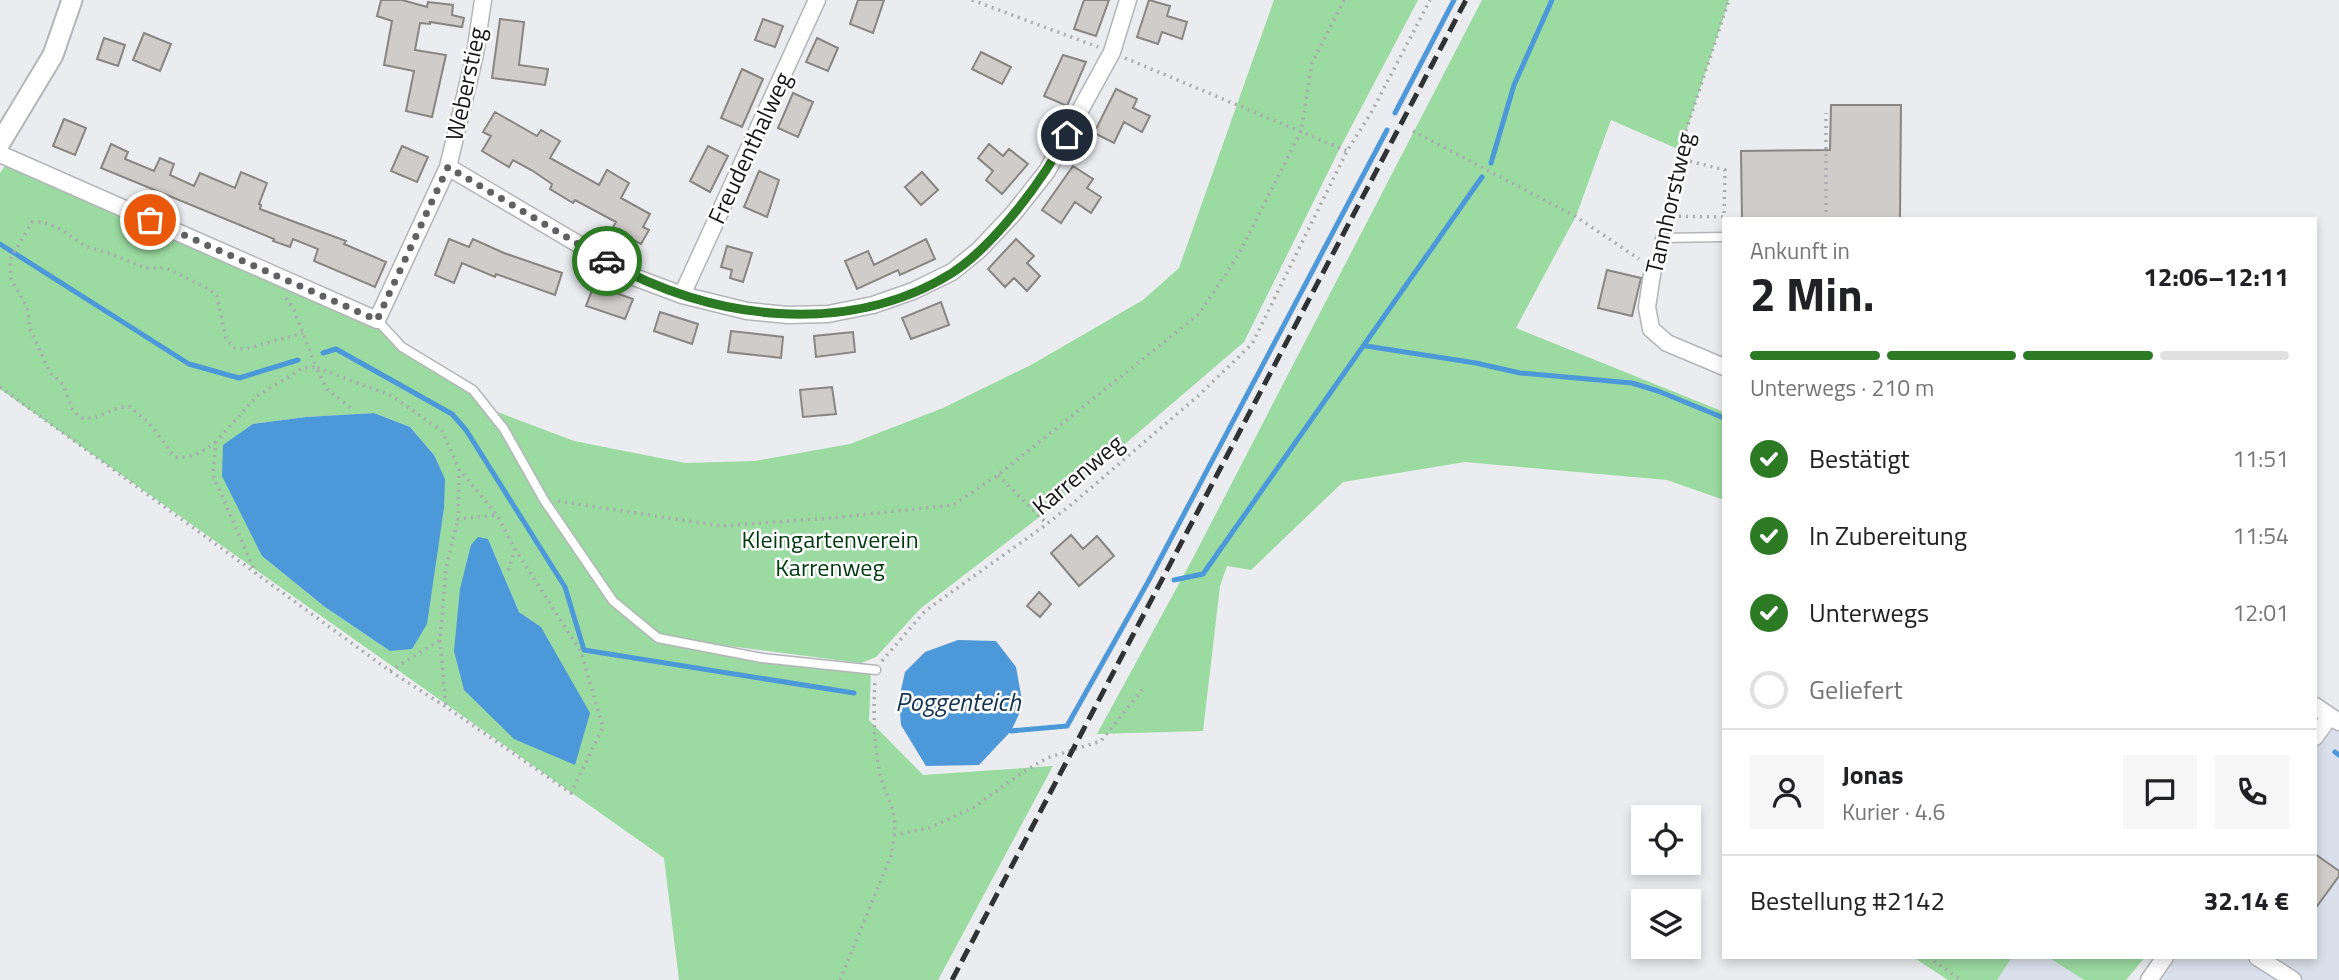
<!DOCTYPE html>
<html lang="de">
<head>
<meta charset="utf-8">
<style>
	:root { --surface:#fff; --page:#f6f6f6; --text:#202124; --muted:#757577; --line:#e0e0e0; --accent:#2c7a23 }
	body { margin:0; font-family:"Titillium Web",sans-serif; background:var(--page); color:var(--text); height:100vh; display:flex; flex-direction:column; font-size:26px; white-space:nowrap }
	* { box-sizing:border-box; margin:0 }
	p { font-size:23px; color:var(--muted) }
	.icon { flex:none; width:38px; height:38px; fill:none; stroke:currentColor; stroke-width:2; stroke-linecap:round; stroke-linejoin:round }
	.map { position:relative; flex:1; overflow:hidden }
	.panel { position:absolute; left:1722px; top:217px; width:595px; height:742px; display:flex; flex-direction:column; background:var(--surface); border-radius:0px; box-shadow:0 4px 10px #0003 }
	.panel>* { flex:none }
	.tools { position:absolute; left:1631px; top:805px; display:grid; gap:14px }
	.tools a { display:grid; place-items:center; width:70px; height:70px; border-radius:0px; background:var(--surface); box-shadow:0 4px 10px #0003; font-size:35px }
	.pin { position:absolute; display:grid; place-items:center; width:60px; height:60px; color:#fff; margin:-30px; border:4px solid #fff; border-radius:50%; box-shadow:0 2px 7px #0007 }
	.courier { position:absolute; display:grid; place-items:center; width:70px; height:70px; margin:-35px; border:5px solid #2c7a23; border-radius:50%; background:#fff; color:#222; box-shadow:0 2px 9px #0007 }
	.overview em { font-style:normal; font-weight:700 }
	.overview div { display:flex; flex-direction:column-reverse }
	.overview { display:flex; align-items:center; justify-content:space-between; height:119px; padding:0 28px }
	h1 { font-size:46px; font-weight:700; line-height:52px }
	.bar { display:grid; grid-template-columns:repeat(4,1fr); gap:10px 7px; align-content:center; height:84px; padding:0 28px }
	.bar i { height:9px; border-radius:5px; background:var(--line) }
	.bar .active { background:var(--accent) }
	.bar p { grid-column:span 4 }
	.line { display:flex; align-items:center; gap:18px; padding:0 28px; border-top:2px solid var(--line) }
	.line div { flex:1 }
	.round { display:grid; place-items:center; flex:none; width:74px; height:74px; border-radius:0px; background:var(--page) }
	ol { padding:0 28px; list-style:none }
	li { display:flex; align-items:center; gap:21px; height:77px }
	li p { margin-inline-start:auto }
	li .icon { padding:7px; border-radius:50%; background:var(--accent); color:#fff; stroke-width:4 }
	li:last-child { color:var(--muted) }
	li i { width:38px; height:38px; border:4px solid var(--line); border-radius:50% }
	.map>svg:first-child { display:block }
	.built { fill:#dae0eb }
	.green { fill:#9bdaa0; fill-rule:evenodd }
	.water { fill:#4d98d9 }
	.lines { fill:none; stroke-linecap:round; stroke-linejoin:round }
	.stream { stroke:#4d98d9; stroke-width:5 }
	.building { fill:#cfccc9; stroke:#888582; stroke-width:2 }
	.service-casing { stroke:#b3b5b9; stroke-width:11 }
	.minor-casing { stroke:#b3b5b9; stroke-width:19 }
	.tertiary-casing { stroke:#b3b5b9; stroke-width:23 }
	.path { stroke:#a9abae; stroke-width:3.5; stroke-dasharray:2 5; stroke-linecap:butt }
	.service { stroke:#fff; stroke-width:8 }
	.minor { stroke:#fff; stroke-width:16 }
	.tertiary { stroke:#fff; stroke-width:19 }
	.rail { stroke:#303233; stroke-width:5; stroke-dasharray:14 7; stroke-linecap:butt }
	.done { stroke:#606163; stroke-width:7; stroke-dasharray:0 12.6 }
	.route { stroke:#2c7a23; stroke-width:9 }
	.labels { text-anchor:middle; stroke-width:5; stroke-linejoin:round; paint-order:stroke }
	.street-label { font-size:24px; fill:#151617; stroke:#fff }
	.park-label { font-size:24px; fill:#003b0f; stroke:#fff }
	.water-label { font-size:26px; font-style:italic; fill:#15344f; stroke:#fff }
</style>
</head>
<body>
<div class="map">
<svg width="2339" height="980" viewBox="0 0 2339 980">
	<rect width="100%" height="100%" fill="#eaecf0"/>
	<path class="built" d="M2331,725L2339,730V980H2158L2173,957H2315V749Z
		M2012,957H2048L2084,980H1997Z"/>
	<path class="green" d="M1274,0H1418L1340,148L1244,342L1042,515L920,609L876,657L861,663L673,639L762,658L871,670L869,720L923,775L1053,766L938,980H679L664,858L0,389V173L9,160L376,320L402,348L472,390L495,411L574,441L685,463L755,461L850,444L943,408L1031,365L1143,300L1179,268ZM374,413L410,427L434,455L444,508L435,557L390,651L325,607L262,556L253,424L306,417ZM488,539L519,612L541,627L460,589Z
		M1482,0H1729L1680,150L1611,120L1576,216L1516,328L1724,412V500L1667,480L1465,462L1343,482L1251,570L1227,566L1220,586L1203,731L1097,734L1193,558Z
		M1913,957H2012L1997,980H1948Z
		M2048,957H2145L2126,980H2084Z"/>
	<path class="water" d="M374,413L410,427L434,455L445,479L444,508L427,624L412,649L390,651L325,607L262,556L222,476L223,445L253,424L306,417Z
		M478,537L488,539L519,612L541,627L590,713L575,765L514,739L464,690L454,651L460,589L471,545Z
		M958,640L996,641L1016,667L1023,706L1011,731L979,765L926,766L901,725L899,699L905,672L925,652Z"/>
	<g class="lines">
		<path class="stream" d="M1395,113L1454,0
			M1491,163L1514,85L1552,0
			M0,244L189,364L239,378L298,360
			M1366,346L1476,363L1520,373L1632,383L1658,391L1724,418
			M323,353L336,349L452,414L466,430L565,587L584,650L854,693
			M1174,580L1203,574L1482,177
			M1011,731L1067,726L1148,582L1387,130
			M2335,752L2339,755"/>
	</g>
	<path class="building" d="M381,0H402L427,7L428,2L453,5L452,15L464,18L462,27L430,22V24L420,23L415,50L446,55L432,117L406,111L414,71L384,65L392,21L377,16Z
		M858,0H884L873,33L850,24Z
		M1084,0H1109L1096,36L1074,29Z
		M1149,0L1170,6L1167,16L1187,22L1182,39L1162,32L1158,44L1137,37Z
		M500,19L524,22L519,65L548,69L545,85L492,78Z
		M763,19L783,26L775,47L755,40Z
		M144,33L171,44L160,71L133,60Z
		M104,38L125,45L118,66L97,59Z
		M817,38L838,48L828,71L806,62Z
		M981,52L1011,67L1002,84L972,69Z
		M1063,55L1086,62L1067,106L1044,96Z
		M742,69L763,79L742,127L721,118Z
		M1116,89L1137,99L1133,108L1150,116L1142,132L1124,122L1114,143L1094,133Z
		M793,93L813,102L798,137L778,128Z
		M1831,105H1901L1900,219H1742L1741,151L1830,150Z
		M495,112L537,136L541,130L560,141L550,158L599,185L607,170L629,183L621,198L650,214L643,227L649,230L641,244L612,229L616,222L575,200L573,203L550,189L552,184L533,171L513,160L509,167L482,151L491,136L483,132Z
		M64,119L86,128L75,155L53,146Z
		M111,144L128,152L125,159L154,171L160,158L174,164L170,175L194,186L200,173L235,188L241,172L267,183L259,204L261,205L260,209L346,241L344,244L386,262L375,287L314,261L318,249L293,239L290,247L273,241L274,239L101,168Z
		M989,144L1003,156L1009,149L1028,164L1002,194L986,180L993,171L978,158Z
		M402,146L428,157L417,182L391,171Z
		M708,146L728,156L710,192L690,181Z
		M1073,166L1093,179L1087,188L1101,197L1091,213L1075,202L1061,223L1042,210Z
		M759,171L779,180L767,217L744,207Z
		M922,172L938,190L921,205L905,187Z
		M449,239L469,247L473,239L504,253L562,273L555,295L496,274L495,277L462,263L454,283L435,275Z
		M926,239L935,259L900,275L898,270L857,289L845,261L868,251L874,265Z
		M1016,239L1034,256L1027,263L1040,276L1027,291L1014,278L1005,287L988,269Z
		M727,246L752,253L743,282L730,278L732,270L721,267Z
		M1607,270L1641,278L1632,316L1598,308Z
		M594,285L633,299L625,319L586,306Z
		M941,302L949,325L911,339L902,318Z
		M660,312L698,324L692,344L654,331Z
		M731,331L783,337L781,358L728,352Z
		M853,332L855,352L816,357L814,336Z
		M832,387L836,414L803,417L800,390Z
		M1071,535L1083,549L1097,536L1114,556L1079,586L1051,553Z
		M1039,592L1051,604L1040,617L1027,606Z
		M2315,854L2339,871V876L2315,909Z"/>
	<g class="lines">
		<g class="service-casing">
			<path id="service" d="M1660,238L1724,237
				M377,320L402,347L473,390L504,429L544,500L613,601L658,638L762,658L876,670"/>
		</g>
		<g class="minor-casing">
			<path id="minor" d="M0,154L377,320L448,167L475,54L483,0
				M448,167L634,277L682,295L747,311L788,315L828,314L873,305L913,291L952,272L979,250L1013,214L1047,171L1112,52L1128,0
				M1653,268L1647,307L1651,329L1667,343L1724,367
				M682,295L817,0
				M2315,706L2339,722
				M2315,737L2330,716
				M2257,957L2293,980
				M2149,980L2165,957"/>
		</g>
		<g class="tertiary-casing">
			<path id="tertiary" d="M0,143L53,55L72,0"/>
		</g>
		<path class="path" d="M972,0L1098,47
			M1125,58L1347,151
			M1413,131L1575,216L1639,259
			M1665,216L1724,217L1725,170L1677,158
			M1826,219V113
			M1663,226L1677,158L1729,0
			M286,298L294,310L316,367L392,396L442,431L459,469L497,515L515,549L508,571
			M0,387L390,671L446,707L571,793L603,727L581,652L515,549
			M216,442C203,451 191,459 175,457L149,423L130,407H121L94,418H82L73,411L63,384L50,373L30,329L27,307L11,279L10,259L32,222H43L61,229L85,246L114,255L146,268H166L209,289L217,296L226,339L235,348L245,349L303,333
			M459,469L458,519L497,515
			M998,475L1047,524
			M558,501L721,526L831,518L953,505L998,475L1199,314L1239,254L1301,131L1312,63L1344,0
			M256,574L213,475L216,442L257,396L303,368L316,367L327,389L353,410
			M440,640L446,707
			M882,661L925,611L1047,524L1078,499L1198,396L1252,344L1347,151L1371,113L1430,0
			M390,671L440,640L446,568L458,519
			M894,835L929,828L974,807L1023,772L1047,758L1101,741L1145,686
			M1928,957L1961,980
			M840,980L891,856C893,842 897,825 893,812C890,799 883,788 880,775C874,743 873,713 875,681"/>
		<use href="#service" class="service"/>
		<use href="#minor" class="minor"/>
		<use href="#tertiary" class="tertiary"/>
		<path class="rail" d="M952,980L1466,0"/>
	</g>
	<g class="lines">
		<path class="done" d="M150,220L377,320L448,167L607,261"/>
		<path class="route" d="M607,261C708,320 848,338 952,273C995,245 1043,180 1067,135"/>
	</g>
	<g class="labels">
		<g class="street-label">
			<text transform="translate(466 84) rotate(-78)" y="8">Weberstieg</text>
			<text transform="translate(750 148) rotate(-65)" y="8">Freudenthalweg</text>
			<text transform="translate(1670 203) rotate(-77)" y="8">Tannhorstweg</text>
			<text transform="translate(1078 475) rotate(-40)" y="8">Karrenweg</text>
		</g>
		<g class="park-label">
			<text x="830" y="548">Kleingartenverein<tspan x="830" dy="28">Karrenweg</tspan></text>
		</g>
		<g class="water-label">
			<text x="958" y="711">Poggenteich</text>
		</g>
	</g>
</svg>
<div class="tools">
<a><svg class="icon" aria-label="locate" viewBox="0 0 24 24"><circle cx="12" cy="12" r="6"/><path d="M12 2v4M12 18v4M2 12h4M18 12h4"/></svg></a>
<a><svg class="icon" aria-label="layers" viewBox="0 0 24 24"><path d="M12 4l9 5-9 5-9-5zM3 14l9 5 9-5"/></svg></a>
</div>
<div class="pin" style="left:150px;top:220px;background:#ea580c"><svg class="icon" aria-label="bag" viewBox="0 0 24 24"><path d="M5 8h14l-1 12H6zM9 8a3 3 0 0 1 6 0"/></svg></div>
<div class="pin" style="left:1067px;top:135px;background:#1f2937"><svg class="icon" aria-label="home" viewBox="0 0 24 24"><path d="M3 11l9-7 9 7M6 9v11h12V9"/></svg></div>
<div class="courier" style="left:607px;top:261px"><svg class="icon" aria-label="car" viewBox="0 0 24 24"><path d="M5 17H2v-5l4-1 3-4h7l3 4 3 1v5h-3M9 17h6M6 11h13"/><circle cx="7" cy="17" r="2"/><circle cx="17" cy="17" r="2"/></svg></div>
<section class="panel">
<div class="overview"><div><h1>2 Min.</h1><p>Ankunft in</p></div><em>12:06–12:11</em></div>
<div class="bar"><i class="active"></i><i class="active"></i><i class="active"></i><i></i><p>Unterwegs · 210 m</p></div>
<ol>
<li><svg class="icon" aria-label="check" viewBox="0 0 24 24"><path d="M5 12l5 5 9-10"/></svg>Bestätigt<p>11:51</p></li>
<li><svg class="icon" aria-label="check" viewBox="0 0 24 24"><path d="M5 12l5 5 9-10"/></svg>In Zubereitung<p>11:54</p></li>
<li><svg class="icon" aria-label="check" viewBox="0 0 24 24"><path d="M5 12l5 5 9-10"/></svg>Unterwegs<p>12:01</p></li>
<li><i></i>Geliefert</li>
</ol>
<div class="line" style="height:126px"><a class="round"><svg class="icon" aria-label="person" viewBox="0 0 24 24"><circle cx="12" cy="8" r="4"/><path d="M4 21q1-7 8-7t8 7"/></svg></a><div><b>Jonas</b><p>Kurier · 4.6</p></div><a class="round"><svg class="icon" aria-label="chat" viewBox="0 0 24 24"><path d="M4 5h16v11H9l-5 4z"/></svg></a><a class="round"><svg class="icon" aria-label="phone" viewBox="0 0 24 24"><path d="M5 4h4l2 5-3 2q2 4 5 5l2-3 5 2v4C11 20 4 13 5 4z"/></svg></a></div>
<div class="line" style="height:91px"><div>Bestellung #2142</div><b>32.14 €</b></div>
</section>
</div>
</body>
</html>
